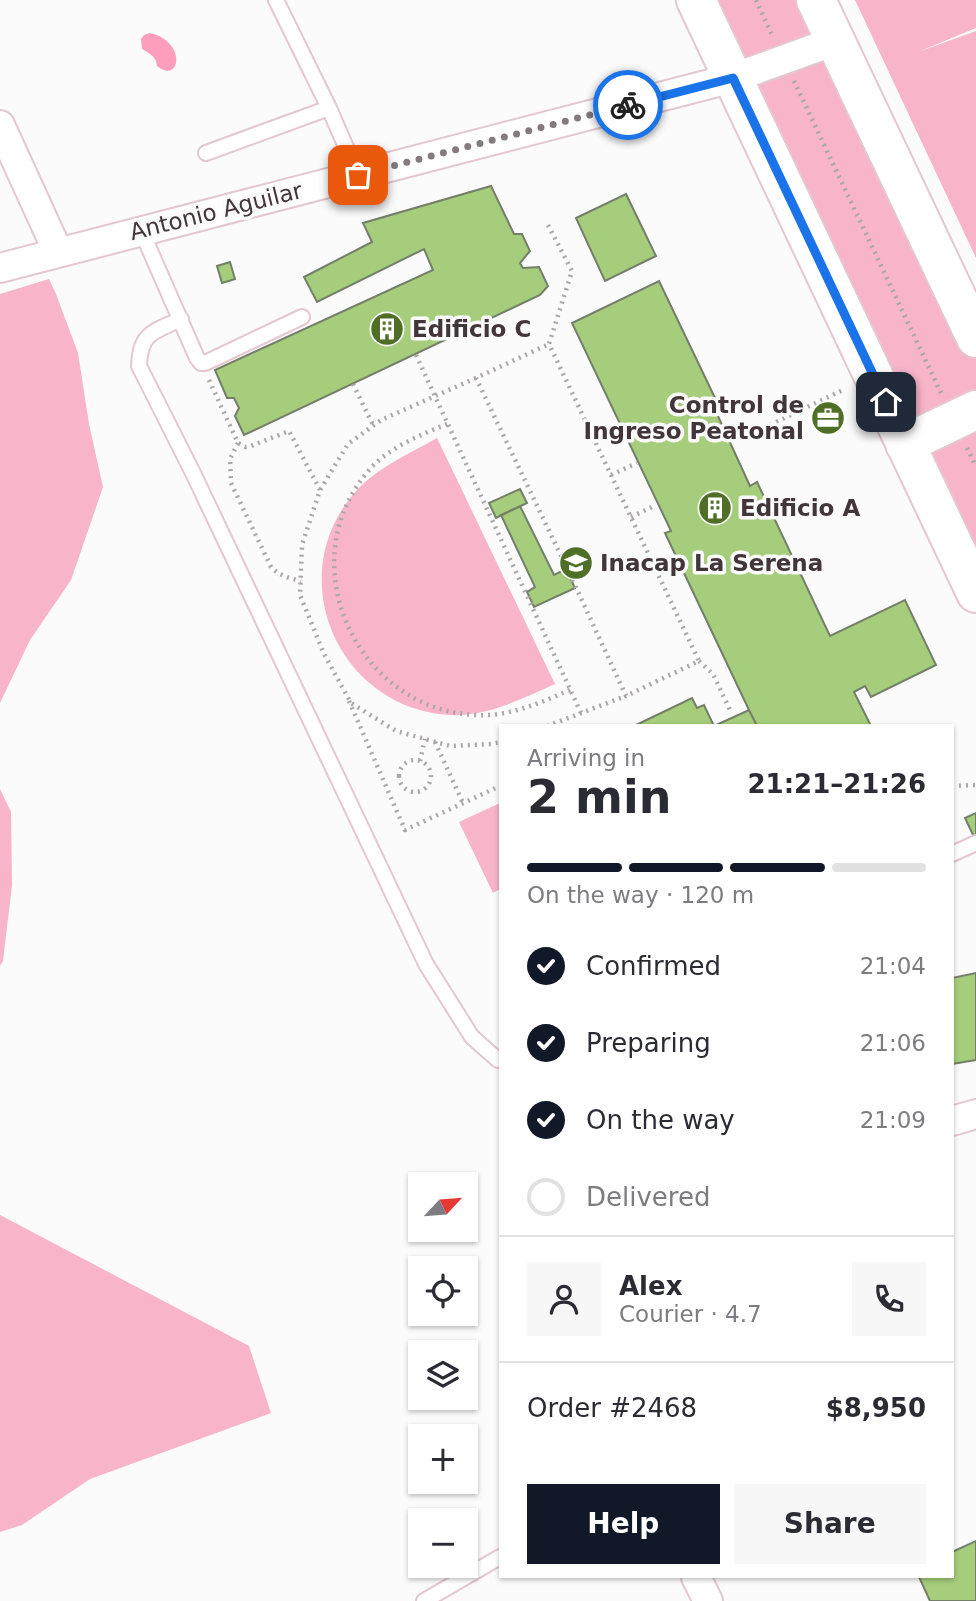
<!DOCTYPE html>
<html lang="en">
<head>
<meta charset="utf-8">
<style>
	:root { --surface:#fff; --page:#f7f7f7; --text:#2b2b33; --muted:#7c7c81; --line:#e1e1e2; --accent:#111827 }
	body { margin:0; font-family:"DejaVu Sans",sans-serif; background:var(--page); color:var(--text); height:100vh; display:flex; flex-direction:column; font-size:26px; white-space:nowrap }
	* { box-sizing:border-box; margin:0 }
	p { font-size:23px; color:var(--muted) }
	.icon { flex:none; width:38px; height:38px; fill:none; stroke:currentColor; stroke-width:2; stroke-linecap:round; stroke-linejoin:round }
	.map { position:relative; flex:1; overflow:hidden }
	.sheet { position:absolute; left:499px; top:724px; width:455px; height:854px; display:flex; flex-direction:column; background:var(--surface); border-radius:0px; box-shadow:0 2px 5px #0004 }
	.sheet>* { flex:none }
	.needle { width:46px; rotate:64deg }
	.tools { position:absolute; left:408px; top:1172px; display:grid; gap:14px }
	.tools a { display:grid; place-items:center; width:70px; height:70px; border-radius:0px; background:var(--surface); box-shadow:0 2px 5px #0004; font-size:35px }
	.pin { position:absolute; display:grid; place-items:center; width:60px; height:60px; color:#fff; margin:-30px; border-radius:14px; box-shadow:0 4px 10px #0006 }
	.courier { position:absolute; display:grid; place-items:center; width:70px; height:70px; margin:-35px; border:5px solid #1a73e8; border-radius:50%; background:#fff; color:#222; box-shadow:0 2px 9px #0007 }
	.summary em { font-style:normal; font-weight:800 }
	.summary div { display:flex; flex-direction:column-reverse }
	.summary { display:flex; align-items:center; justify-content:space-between; height:119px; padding:0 28px }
	h1 { font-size:46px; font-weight:800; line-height:52px }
	.bar { display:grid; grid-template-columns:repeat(4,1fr); gap:10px 7px; align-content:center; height:84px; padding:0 28px }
	.bar i { height:9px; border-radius:5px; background:var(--line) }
	.bar .on { background:var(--accent) }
	.bar p { grid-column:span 4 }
	.line { display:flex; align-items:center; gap:18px; padding:0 28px; border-top:2px solid var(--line) }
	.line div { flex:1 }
	.round { display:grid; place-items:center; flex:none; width:74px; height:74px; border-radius:0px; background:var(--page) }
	ol { padding:0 28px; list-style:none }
	li { display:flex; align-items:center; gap:21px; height:77px }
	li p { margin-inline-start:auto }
	li .icon { padding:7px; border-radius:50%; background:var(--accent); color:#fff; stroke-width:4 }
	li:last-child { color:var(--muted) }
	li i { width:38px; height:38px; border:4px solid var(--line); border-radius:50% }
	.cta { display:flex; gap:14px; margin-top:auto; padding:14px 28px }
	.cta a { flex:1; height:80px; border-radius:0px; background:var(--accent); color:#fff; font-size:28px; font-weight:800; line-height:80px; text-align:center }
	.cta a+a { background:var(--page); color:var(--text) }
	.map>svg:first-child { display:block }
	.green { fill:#f8b4c8 }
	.water { fill:#fd9fbc }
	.building { fill:#a5cd7b; stroke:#747f6a; stroke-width:2 }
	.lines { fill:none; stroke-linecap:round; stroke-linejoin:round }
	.lane-casing { stroke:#e4c7cf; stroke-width:18 }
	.street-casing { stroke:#e4c7cf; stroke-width:32 }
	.primary-casing { stroke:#e4c7cf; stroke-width:42 }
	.path { stroke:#aba6a8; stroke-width:4.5; stroke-dasharray:2 5; stroke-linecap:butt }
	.lane { stroke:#fff; stroke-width:14 }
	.street { stroke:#fff; stroke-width:28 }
	.primary { stroke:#fff; stroke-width:38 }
	.done { stroke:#837b7e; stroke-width:7; stroke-dasharray:0 12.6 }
	.route { stroke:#1a73e8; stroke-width:9 }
	.labels { text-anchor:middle; stroke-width:7; stroke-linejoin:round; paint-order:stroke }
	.street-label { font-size:23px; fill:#42363a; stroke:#fbfbfb }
	.poi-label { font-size:23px; font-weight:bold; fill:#42363a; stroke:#fbfbfb; text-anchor:start }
</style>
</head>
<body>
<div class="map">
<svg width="976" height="1601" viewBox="0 0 976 1601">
	<rect width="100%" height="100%" fill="#fbfbfb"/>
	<path class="green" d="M708,0H808L976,357V568Z
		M855,0H976V28L918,52L976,31V258Z
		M49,279L56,294L78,353L89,424L103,487L71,580L30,640L0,703V294Z
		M437,438L555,684C521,699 487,717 449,715C337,708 280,574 357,490C378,467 411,453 437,438Z
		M0,789L11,812L12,885L3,961L0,966Z
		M500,803V889L493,893L459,822Z
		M0,1215L249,1346L271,1413L90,1479L22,1525L0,1532Z"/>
	<path class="water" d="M150,33C187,41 181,85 157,66C156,56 150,54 142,49L141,39L144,35Z"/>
	<path class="building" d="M491,186L514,234H522L530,251L520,263L523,268L539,267L548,286L540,295L244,435L235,416L239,408L234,398H227L215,370L433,270L424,249L317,302L304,277L372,242L363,223Z
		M626,194L656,256L605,281L576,218Z
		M230,262L235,279L222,283L217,266Z
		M659,281L716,400L712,403L750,486L757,482L830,636L905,600L936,665L871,697L865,686L854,692L871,726H757L749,710L665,533L671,531L572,323Z
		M520,489L527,503L496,518L489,503Z
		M520,506L554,575L566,569L575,588L534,607L527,592L535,587L501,515Z
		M692,698L697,708L704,705L714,726H634Z
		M749,710L757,726H714Z
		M976,813V837H974L965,818Z
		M976,973V1060L952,1064V978Z
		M976,1541V1601H930L919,1577H952V1552Z"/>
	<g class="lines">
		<g class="lane-casing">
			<path id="lane" d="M276,0L329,108L358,175
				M206,153L329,108
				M141,230L197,358L201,363H205L302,317
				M181,319C154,332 140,332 139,366L193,473L426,964L472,1037L498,1060H500
				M952,854L976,843
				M424,1601L500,1557"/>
		</g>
		<g class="street-casing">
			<path id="street" d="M0,125L58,252
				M0,268L733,78L835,41
				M952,1121L976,1114
				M696,1577L708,1601"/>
		</g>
		<g class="primary-casing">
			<path id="primary" d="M696,0L976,593
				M816,0L976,338
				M905,444L976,410"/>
		</g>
		<path class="path" d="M756,0L772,35
			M794,81L941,393
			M548,225L572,271L549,344L699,661L626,696L573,581L476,378L549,344
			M416,355L581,713
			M476,378L381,420L348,444L320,490L302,545L300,595L324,654L351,703L396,731L450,746L492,744L500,742
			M209,380L238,443L245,447L251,446L289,431L320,490
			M353,384L373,425
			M447,424C420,435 390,447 370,469C285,565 362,721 489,715C518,713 544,701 570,690
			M751,434L845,389
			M238,443L230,459L231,483L271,567C280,576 289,578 301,581
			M967,448L976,467
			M611,475L637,463
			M631,517L656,505
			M699,661L713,674L730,710
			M349,701L405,830L500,786
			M547,726L626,696
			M435,742L463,803
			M399 776a16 16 0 1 1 32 0a16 16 0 1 1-32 0Z
			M420,761L425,739
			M952,786L976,785"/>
		<use href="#lane" class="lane"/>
		<use href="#street" class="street"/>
		<use href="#primary" class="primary"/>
	</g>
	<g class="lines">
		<path class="done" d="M358,175L628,105"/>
		<path class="route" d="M628,105L733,78L886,402"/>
	</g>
	<defs>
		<g id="building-disc" transform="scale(1.75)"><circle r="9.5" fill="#4f6f26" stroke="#fbfbfb"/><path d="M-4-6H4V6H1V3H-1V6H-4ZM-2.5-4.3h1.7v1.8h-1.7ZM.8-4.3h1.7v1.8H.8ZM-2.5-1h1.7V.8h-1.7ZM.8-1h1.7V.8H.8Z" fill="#fff"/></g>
		<g id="office-disc" transform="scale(1.75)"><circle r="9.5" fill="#4f6f26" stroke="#fbfbfb"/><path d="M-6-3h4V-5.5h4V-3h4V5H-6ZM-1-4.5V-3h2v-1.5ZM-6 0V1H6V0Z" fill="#fff"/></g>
		<g id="university-disc" transform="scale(1.75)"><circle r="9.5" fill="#4f6f26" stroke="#fbfbfb"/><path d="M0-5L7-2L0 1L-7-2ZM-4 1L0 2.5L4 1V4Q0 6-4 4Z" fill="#fff"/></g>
	</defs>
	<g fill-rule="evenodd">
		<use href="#building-disc" x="387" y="329"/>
		<use href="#office-disc" x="828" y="418"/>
		<use href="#building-disc" x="715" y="508"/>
		<use href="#university-disc" x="576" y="563"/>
	</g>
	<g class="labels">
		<g class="street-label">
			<text transform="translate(216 211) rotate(-14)" y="8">Antonio Aguilar</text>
		</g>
		<g class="poi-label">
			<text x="412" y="337">Edificio C</text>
			<text x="804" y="413" text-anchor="end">Control de<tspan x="804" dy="26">Ingreso Peatonal</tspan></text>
			<text x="740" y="516">Edificio A</text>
			<text x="600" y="571">Inacap La Serena</text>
		</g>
	</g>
</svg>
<div class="tools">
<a><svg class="needle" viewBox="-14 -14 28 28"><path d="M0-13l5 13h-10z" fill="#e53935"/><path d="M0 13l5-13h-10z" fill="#7c7c81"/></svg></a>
<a><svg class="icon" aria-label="locate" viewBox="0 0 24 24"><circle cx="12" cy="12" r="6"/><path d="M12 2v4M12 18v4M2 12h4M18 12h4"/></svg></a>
<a><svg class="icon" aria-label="layers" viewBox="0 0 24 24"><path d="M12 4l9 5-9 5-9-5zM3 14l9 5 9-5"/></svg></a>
<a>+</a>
<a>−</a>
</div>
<div class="pin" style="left:358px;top:175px;background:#ea580c"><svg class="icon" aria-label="bag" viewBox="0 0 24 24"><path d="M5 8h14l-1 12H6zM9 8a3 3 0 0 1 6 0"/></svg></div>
<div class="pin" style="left:886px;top:402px;background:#1f2937"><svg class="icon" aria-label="home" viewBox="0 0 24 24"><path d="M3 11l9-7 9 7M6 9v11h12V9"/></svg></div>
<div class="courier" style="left:628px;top:105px"><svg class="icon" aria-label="bike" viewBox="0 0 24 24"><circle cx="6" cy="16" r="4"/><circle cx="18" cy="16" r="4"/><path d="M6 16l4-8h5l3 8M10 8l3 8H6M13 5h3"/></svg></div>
<section class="sheet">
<div class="summary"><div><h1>2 min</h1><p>Arriving in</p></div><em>21:21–21:26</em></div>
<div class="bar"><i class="on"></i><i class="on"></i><i class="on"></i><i></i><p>On the way · 120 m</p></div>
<ol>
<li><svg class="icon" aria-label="check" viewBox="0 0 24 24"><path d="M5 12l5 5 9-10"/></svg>Confirmed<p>21:04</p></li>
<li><svg class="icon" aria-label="check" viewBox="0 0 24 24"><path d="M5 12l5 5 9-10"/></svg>Preparing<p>21:06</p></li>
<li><svg class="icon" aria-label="check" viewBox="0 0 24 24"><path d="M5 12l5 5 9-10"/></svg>On the way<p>21:09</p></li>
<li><i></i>Delivered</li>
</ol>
<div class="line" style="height:126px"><a class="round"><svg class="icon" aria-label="person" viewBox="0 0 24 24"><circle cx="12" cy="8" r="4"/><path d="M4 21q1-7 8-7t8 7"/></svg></a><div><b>Alex</b><p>Courier · 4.7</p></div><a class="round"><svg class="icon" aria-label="phone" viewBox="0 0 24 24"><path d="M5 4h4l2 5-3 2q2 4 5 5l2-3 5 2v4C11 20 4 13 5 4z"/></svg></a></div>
<div class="line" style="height:91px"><div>Order #2468</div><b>$8,950</b></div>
<div class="cta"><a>Help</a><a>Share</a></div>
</section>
</div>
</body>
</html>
